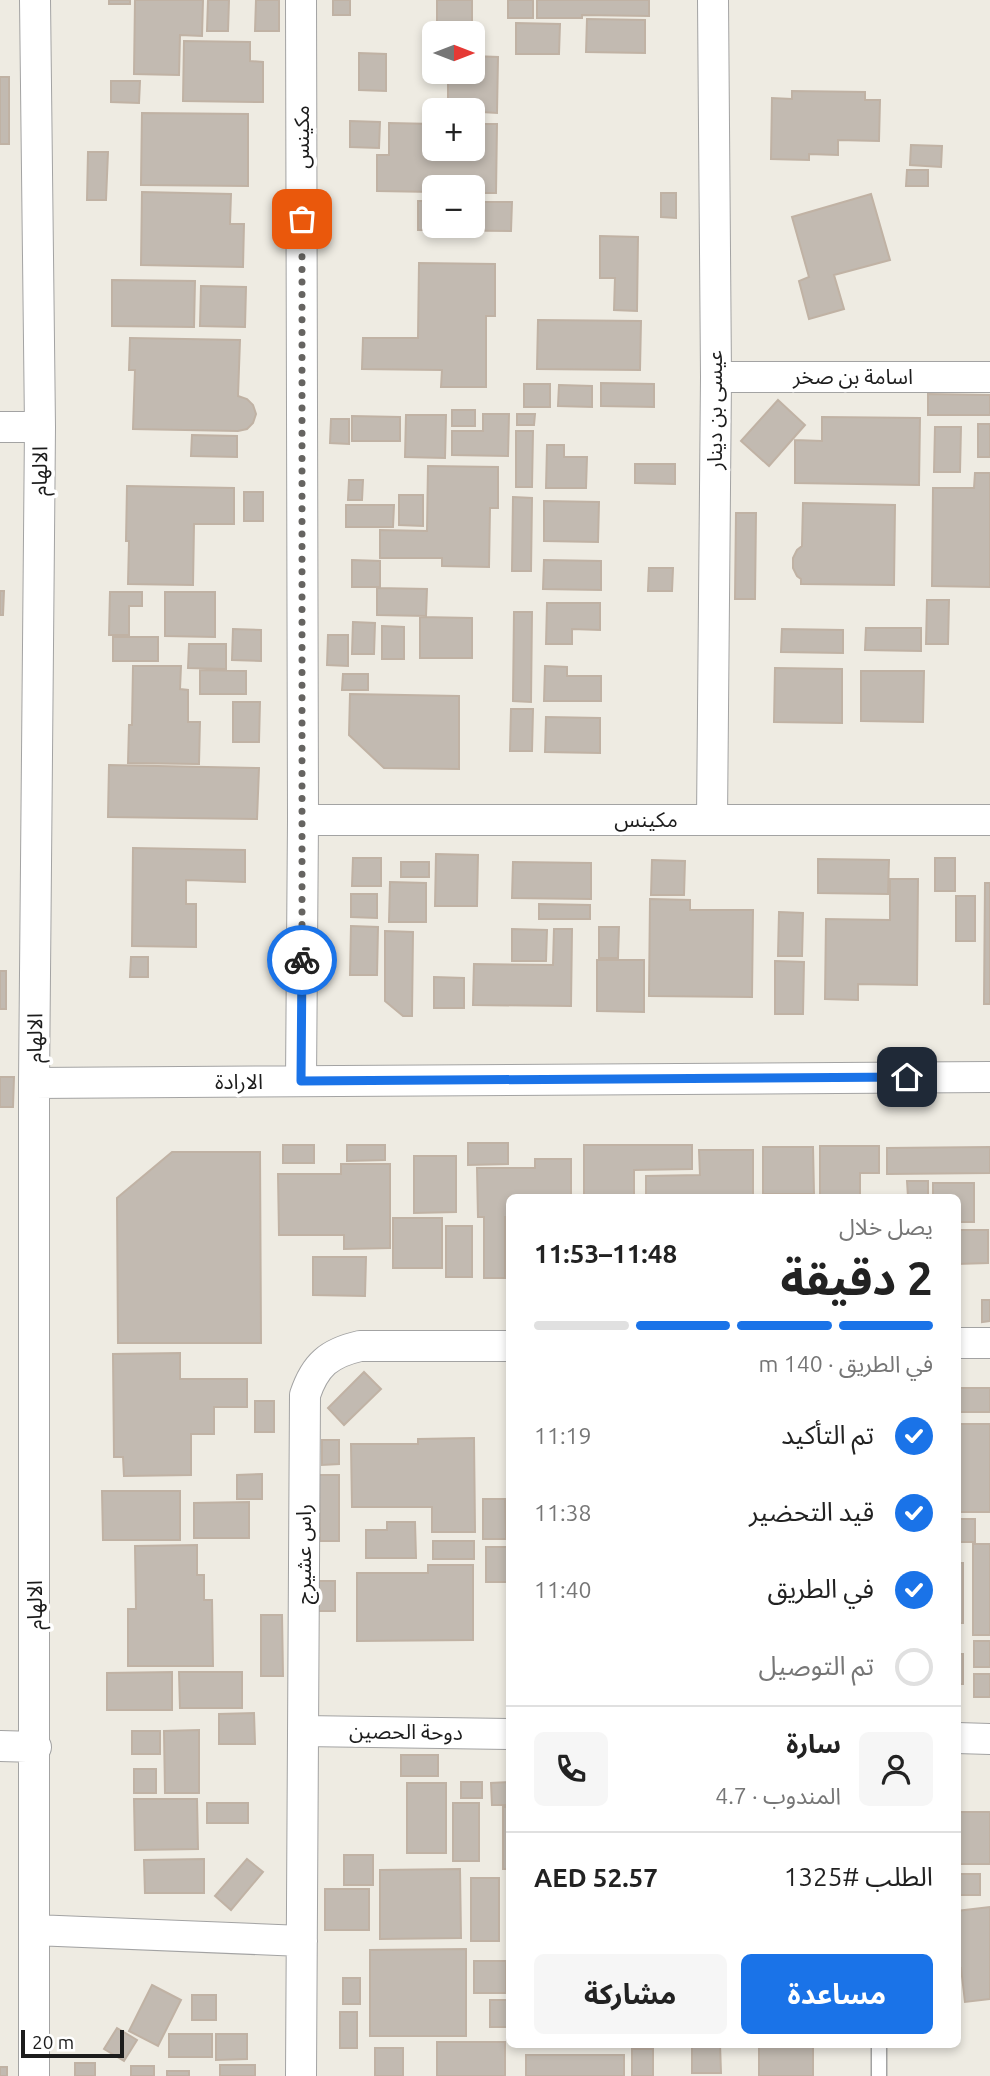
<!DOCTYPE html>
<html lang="ar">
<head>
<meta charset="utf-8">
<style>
	:root { --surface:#fff; --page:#f6f6f6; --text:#222; --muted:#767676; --line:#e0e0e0; --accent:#1a73e8 }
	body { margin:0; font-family:Ubuntu,"Noto Sans Arabic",sans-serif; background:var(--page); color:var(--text); direction:rtl; height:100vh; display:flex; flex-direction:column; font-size:26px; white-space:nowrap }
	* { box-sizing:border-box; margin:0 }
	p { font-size:23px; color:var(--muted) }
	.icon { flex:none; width:38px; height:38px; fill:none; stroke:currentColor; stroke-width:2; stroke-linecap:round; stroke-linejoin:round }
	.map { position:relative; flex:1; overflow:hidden; direction:ltr }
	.drawer { position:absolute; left:506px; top:1194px; width:455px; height:854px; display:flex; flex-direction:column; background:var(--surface); border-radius:10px; box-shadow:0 4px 10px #0003; direction:rtl }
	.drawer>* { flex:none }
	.needle { width:46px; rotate:90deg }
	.buttons { position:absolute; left:422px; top:21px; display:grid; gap:14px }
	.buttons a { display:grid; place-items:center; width:63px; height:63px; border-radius:10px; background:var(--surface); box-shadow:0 4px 10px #0003; font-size:35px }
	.scale { position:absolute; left:21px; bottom:18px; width:103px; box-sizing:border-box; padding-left:7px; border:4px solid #1c1c1c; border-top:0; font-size:19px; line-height:24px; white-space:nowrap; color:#1c1c1c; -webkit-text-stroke:5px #fff; paint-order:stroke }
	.pin { position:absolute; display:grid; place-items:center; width:60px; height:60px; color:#fff; margin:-30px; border-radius:14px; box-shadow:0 4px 10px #0006 }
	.courier { position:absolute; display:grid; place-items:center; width:70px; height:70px; margin:-35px; border:5px solid #1a73e8; border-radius:50%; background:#fff; color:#222; box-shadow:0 2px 9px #0007 }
	.overview em { font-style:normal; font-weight:700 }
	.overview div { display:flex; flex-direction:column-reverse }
	.overview { display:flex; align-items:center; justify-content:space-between; height:119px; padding:0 28px }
	h1 { font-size:46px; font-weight:700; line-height:52px }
	.bar { display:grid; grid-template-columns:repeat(4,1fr); gap:10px 7px; align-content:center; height:84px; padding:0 28px }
	.bar i { height:9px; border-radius:5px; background:var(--line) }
	.bar .current { background:var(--accent) }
	.bar p { grid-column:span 4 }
	.line { display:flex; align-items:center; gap:18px; padding:0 28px; border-top:2px solid var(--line) }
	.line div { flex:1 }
	.round { display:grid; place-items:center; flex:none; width:74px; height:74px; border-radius:10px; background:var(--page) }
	ol { padding:0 28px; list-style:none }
	li { display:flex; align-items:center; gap:21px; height:77px }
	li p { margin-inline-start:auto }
	li .icon { padding:7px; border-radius:50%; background:var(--accent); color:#fff; stroke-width:4 }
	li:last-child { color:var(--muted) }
	li i { width:38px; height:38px; border:4px solid var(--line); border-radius:50% }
	.cta { display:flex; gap:14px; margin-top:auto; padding:14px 28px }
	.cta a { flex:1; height:80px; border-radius:10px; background:var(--accent); color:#fff; font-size:28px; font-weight:700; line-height:80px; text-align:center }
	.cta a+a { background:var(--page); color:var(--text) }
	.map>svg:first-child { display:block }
	.building { fill:#c2bab1; stroke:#c0b2a4; stroke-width:2 }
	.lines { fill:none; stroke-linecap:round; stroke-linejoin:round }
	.service-casing { stroke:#a3a3a3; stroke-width:17 }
	.minor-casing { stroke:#a3a3a3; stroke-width:32 }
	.service { stroke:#fff; stroke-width:14 }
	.minor { stroke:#fff; stroke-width:30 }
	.done { stroke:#666461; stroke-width:7; stroke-dasharray:0 12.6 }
	.route { stroke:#1a73e8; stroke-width:9 }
	.labels { text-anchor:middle; stroke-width:7; stroke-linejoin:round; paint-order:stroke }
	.street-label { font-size:21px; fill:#1c1c1c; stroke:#fff }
</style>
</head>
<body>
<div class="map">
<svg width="990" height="2076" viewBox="0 0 990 2076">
	<rect width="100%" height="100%" fill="#eeebe2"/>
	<path class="building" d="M109,0H130V4H109Z
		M135,0H203L202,36L180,35L179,75L134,74Z
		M208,0H229L228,31H207Z
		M256,0H279V31H255Z
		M333,0H350V15H333Z
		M437,0H472V33H437Z
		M508,0H533V18H508Z
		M537,0H649V16L582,15V18H537Z
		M587,19L645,20V53L586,52Z
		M516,23L560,24L559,54H516Z
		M184,41L250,42V61L263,62V102L183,101Z
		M359,53L386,54V91L359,90Z
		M472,56L498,57L497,113L448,110V72H472Z
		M0,77H9V144H0Z
		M111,81H140L139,103L111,102Z
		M792,91L865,92V100H880L879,141L838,140V155L809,154V160L771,159L772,98L792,99Z
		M142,113L248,114V186L141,185Z
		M350,121L380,122L379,148L350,147Z
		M389,123L434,124V149H472V124H497L496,193H472V187H434V192L377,191V155H389Z
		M911,145L942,146L941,167L910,165Z
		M88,152H108L106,200H87Z
		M907,170H928V186H906Z
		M142,192L231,194L230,224H244L243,267L141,265Z
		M661,193H676V218L661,217Z
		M871,194L890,260L834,275L844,309L809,319L799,281L809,277L792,217Z
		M418,201H434V226H472V202H512L511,231L418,230Z
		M600,236L638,237L637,311L614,310L615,278H600Z
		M419,263L495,264V316H486V387H441L442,370L362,369L363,338H418Z
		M112,280L195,281L194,327L112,326Z
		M201,286L246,287L245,327L200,326Z
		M538,320L641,321L640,370L537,369Z
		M130,338L240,340L238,396L247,399L253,405L256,414L253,423L247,429L238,431L133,429L135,370H129Z
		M601,383L654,384V407L601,406Z
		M524,384H550V407H524Z
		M559,385L592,386V407L558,406Z
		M928,394L990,395V415H928Z
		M778,400L805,425L769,466L741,441Z
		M452,410H475V426H452Z
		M483,414H509L508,456L452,455V431H483Z
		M517,414H535L534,425H517Z
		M406,415H446L445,458L405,457Z
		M352,416L400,417V441H352Z
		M822,417L920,418L919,485L795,483V440L822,441Z
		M331,419H349V444L330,443Z
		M978,424H990V457H978Z
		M935,427H961L960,472H934Z
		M516,431H533L532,487H516Z
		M192,435L237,436V457L191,456Z
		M547,445H564V457H587L586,488H546Z
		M635,464H675V484L635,483Z
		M428,466L498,467V508H490L489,567L442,566V558H380V530L427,531Z
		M975,473H990V587L932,586L933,488H974Z
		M349,480H363L362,500H348Z
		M127,486L234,488V524H194L193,585L128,584L129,541H126Z
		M244,492H263V521H244Z
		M399,495H423V526L399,525Z
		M513,497L532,498L531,571H512Z
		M544,501L599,502L598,542L544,541Z
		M803,503L895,505L894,585L801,584V579L797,576L793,568V558L797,550L802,546Z
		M346,505H394L393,527H346Z
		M736,513H756L755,599H735Z
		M352,560L380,561V587H352Z
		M544,560L601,561V590L543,589Z
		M649,568H673L672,591H648Z
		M377,588L427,589L426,616L377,615Z
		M0,591H4L3,615H0Z
		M110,592H142V606H129V635H109Z
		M165,592H215V637L165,636Z
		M927,600H949L948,644H926Z
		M547,603H600V630L572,629V644H546Z
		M514,612H532L531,702L513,701Z
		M420,617L472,618V658H420Z
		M353,622L375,623L374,654H352Z
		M382,626L404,627V659H382Z
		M866,628H921V651L865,650Z
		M233,629L261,630V661L232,660Z
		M782,629L843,630V653L781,652Z
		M328,635H348V666L327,665Z
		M113,637H158V661H113Z
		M189,644H226V669L188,668Z
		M133,666H181L180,689L188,690V722H200L199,764L128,763L129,725H132Z
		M545,666L567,667V676H601V701H544Z
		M775,668L842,669V723L774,722Z
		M200,670L246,671V694H200Z
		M861,671H924L923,722L861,721Z
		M343,674H368V690H342Z
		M350,694L459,696V769L384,768L349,735Z
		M233,702H260L259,742H233Z
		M511,709H533L532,751H510Z
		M546,717L600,718V753L545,752Z
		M109,765L259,768L257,819L108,817Z
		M133,848L245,850V882L186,880V904H196V947L132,946Z
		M436,854L478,855L477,906H435Z
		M353,858H381V886H352Z
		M935,858H955V891H935Z
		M818,859L889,860L888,894L818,893Z
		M652,860L685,861L684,895H651Z
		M401,862H429V877H401Z
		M513,862L591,863V899L512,898Z
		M890,879H918L917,985L858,984V1000L825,999L826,919L890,920Z
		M390,882L426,883V922H389Z
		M985,883H990V1004H984Z
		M351,894H377V918L351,917Z
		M956,896H975V941H956Z
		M650,899L690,900V910H753L752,997L649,996Z
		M539,904L590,905V919H539Z
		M779,912L803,913L802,956H778Z
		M351,926L378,927L377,975H350Z
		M599,927H619L618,958H599Z
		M512,929L547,930L546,961H512Z
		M554,929H572L571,1006L473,1005L474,964L553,965Z
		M385,931L413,932L412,1016H403L385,1001Z
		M131,957H148V977H130Z
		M597,960H644V1012L597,1011Z
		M775,961L804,962L803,1014H775Z
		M0,971H6V1009H0Z
		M434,977L464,978V1008H434Z
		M0,1077H14L13,1107H0Z
		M468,1143H508V1164L468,1165Z
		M283,1145H314V1163H283Z
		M347,1145H385V1160L347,1161Z
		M584,1145H692V1169L634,1170V1197H584Z
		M820,1146H879V1173H860V1197H820Z
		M763,1147H813L814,1194H763Z
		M990,1147V1173L887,1174V1148Z
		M699,1150H753V1197H646V1176L700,1175Z
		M172,1152H260L261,1343H118L117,1198Z
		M414,1156H456V1212L414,1213Z
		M535,1159H571V1197H509V1217H505V1278H484V1217H478L477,1168H535Z
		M341,1164H390V1248L344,1249V1235H279L278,1174H341Z
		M907,1181H928V1197H908Z
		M933,1183H974V1222H957V1197H933Z
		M393,1218H442V1268H393Z
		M446,1226H472V1277H446Z
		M957,1230H988V1263L957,1264Z
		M313,1257H366L365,1296L313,1295Z
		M982,1300H990V1321L982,1322Z
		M180,1353V1379H247V1407H214V1434H191V1475L124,1476L123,1457H114L113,1354Z
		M364,1372L381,1389L344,1425L328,1408Z
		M960,1388H990V1412H960Z
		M255,1401H274V1432H255Z
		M957,1424H990V1512H957Z
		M474,1438L475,1532H432V1507H352L351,1444H418V1439Z
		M322,1440H339V1464L322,1465Z
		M262,1474V1499H237V1475Z
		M319,1475H339V1541H320Z
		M102,1491H180V1540H103Z
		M483,1499H505L506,1539H483Z
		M249,1502V1538H194V1503Z
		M957,1519H975V1542H957Z
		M387,1522H415L416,1558H366V1530H387Z
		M433,1541H474V1559H433Z
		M973,1544H990V1635H973Z
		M197,1545V1575H204V1600H212L213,1666H128V1609H136L135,1546Z
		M486,1547H509V1582H486Z
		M957,1563H963V1623H957Z
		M428,1565H473V1640L357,1641V1573H428Z
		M315,1581H335V1611H315Z
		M261,1615H282L283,1676H261Z
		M974,1641H990V1667H974Z
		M957,1654H963V1684H957Z
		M172,1672V1710H107V1673Z
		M179,1672H242V1708H180Z
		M974,1674H990V1697H974Z
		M254,1713L255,1744H219V1714Z
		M199,1730V1793H165L164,1731Z
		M132,1731H160V1754H132Z
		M401,1755H438V1776H401Z
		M134,1769H156V1793H134Z
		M461,1782H482V1798H461Z
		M509,1782V1805H492L491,1783Z
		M407,1783H446V1853H407Z
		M134,1799H197L198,1849L135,1850Z
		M207,1803H248V1823H207Z
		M453,1803H479V1861H453Z
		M503,1807H509V1869H503Z
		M957,1812H990V1864H957Z
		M344,1855H373V1885H344Z
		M204,1859V1893H145L144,1860Z
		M247,1859L263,1872L231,1910L215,1896Z
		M460,1869L461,1938L380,1939V1870Z
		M957,1874H980V1895H957Z
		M471,1878H499V1941H471Z
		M325,1889H369V1930H325Z
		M990,1907V1999L965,2002L961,1968H957V1911Z
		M507,1912H509V1932H507Z
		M466,1949V2036H370V1950Z
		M474,1961H506V1993H474Z
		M343,1978H360V2004H343Z
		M152,1985L181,2000L158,2046L129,2031Z
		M192,1995H216V2020H192Z
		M490,2000H509V2027H490Z
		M340,2012H357V2048H340Z
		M117,2028L137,2040L124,2061L104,2049Z
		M169,2034H212V2057H169Z
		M216,2034H247V2059L216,2060Z
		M437,2042H505V2076H437Z
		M692,2044H720L721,2073H692Z
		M759,2044H813V2076H759Z
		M375,2048H403V2076H375Z
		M632,2049H653V2076H632Z
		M526,2055H624V2076H526Z
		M75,2063H95V2076H75Z
		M220,2065H255V2076H220Z
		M131,2066H154V2076H131Z
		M0,2067H7V2076H0Z
		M167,2071H189V2076H167Z"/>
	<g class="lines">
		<g class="service-casing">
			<path id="service" d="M879,2076V2044"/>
		</g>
		<g class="minor-casing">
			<path id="minor" d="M301,0L303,820H990
				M716,377H990
				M0,427H40
				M712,820L716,377L713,0
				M301,1081L303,820
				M34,1083L990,1077
				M957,1343H990
				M303,1731L509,1734
				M957,1738L990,1739
				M0,1746L36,1747
				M34,1930L302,1941
				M34,2076V1083L40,427L35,0
				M301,2076L305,1395C315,1365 329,1353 360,1346H509"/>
		</g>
		<use href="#service" class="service"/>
		<use href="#minor" class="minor"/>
	</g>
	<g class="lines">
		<path class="done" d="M302,219V960"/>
		<path class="route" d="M302,960L301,1081L907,1077"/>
	</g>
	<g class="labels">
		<g class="street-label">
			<text transform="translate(302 137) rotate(-90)" y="7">مكينس</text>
			<text x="853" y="384">اسامة بن صخر</text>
			<text transform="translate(715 410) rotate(-90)" y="7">عيسى بن دينار</text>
			<text transform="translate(40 471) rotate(-89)" y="7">الالهام</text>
			<text x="646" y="827">مكينس</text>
			<text transform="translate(35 1038) rotate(-89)" y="7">الالهام</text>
			<text x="239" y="1089">الارادة</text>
			<text transform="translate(304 1554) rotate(-90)" y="7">راس عشيرج</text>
			<text transform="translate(35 1605) rotate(-90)" y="7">الالهام</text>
			<text transform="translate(406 1732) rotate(1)" y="7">دوحة الحصين</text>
		</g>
	</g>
</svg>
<div class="buttons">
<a><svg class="needle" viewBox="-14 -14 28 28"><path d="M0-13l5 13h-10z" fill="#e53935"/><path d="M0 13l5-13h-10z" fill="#767676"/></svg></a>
<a>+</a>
<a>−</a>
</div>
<div class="scale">20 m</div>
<div class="pin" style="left:302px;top:219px;background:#ea580c"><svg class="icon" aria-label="bag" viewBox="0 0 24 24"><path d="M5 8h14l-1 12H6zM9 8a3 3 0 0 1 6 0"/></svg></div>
<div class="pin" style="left:907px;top:1077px;background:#1f2937"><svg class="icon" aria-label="home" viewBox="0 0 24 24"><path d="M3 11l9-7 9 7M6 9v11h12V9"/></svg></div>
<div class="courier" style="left:302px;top:960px"><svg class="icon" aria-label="bike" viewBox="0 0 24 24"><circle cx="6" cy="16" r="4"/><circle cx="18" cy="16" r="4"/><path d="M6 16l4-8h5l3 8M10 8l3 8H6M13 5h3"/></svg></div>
<section class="drawer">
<div class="overview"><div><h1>2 دقيقة</h1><p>يصل خلال</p></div><em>11:48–11:53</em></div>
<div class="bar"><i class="current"></i><i class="current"></i><i class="current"></i><i></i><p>في الطريق · 140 m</p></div>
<ol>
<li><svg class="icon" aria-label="check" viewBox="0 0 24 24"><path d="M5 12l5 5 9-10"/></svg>تم التأكيد<p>11:19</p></li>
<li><svg class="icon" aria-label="check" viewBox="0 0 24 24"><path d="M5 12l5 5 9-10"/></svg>قيد التحضير<p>11:38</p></li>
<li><svg class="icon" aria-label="check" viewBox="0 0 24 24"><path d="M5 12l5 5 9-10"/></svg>في الطريق<p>11:40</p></li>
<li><i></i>تم التوصيل</li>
</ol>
<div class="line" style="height:126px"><a class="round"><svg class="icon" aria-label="person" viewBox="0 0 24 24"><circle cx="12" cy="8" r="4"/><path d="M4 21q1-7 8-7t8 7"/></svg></a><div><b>سارة</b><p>المندوب · 4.7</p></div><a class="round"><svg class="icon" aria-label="phone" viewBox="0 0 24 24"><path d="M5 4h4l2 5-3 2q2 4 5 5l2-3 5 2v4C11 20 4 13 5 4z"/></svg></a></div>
<div class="line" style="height:91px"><div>الطلب #1325</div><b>AED 52.57</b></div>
<div class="cta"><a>مساعدة</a><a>مشاركة</a></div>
</section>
</div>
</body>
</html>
